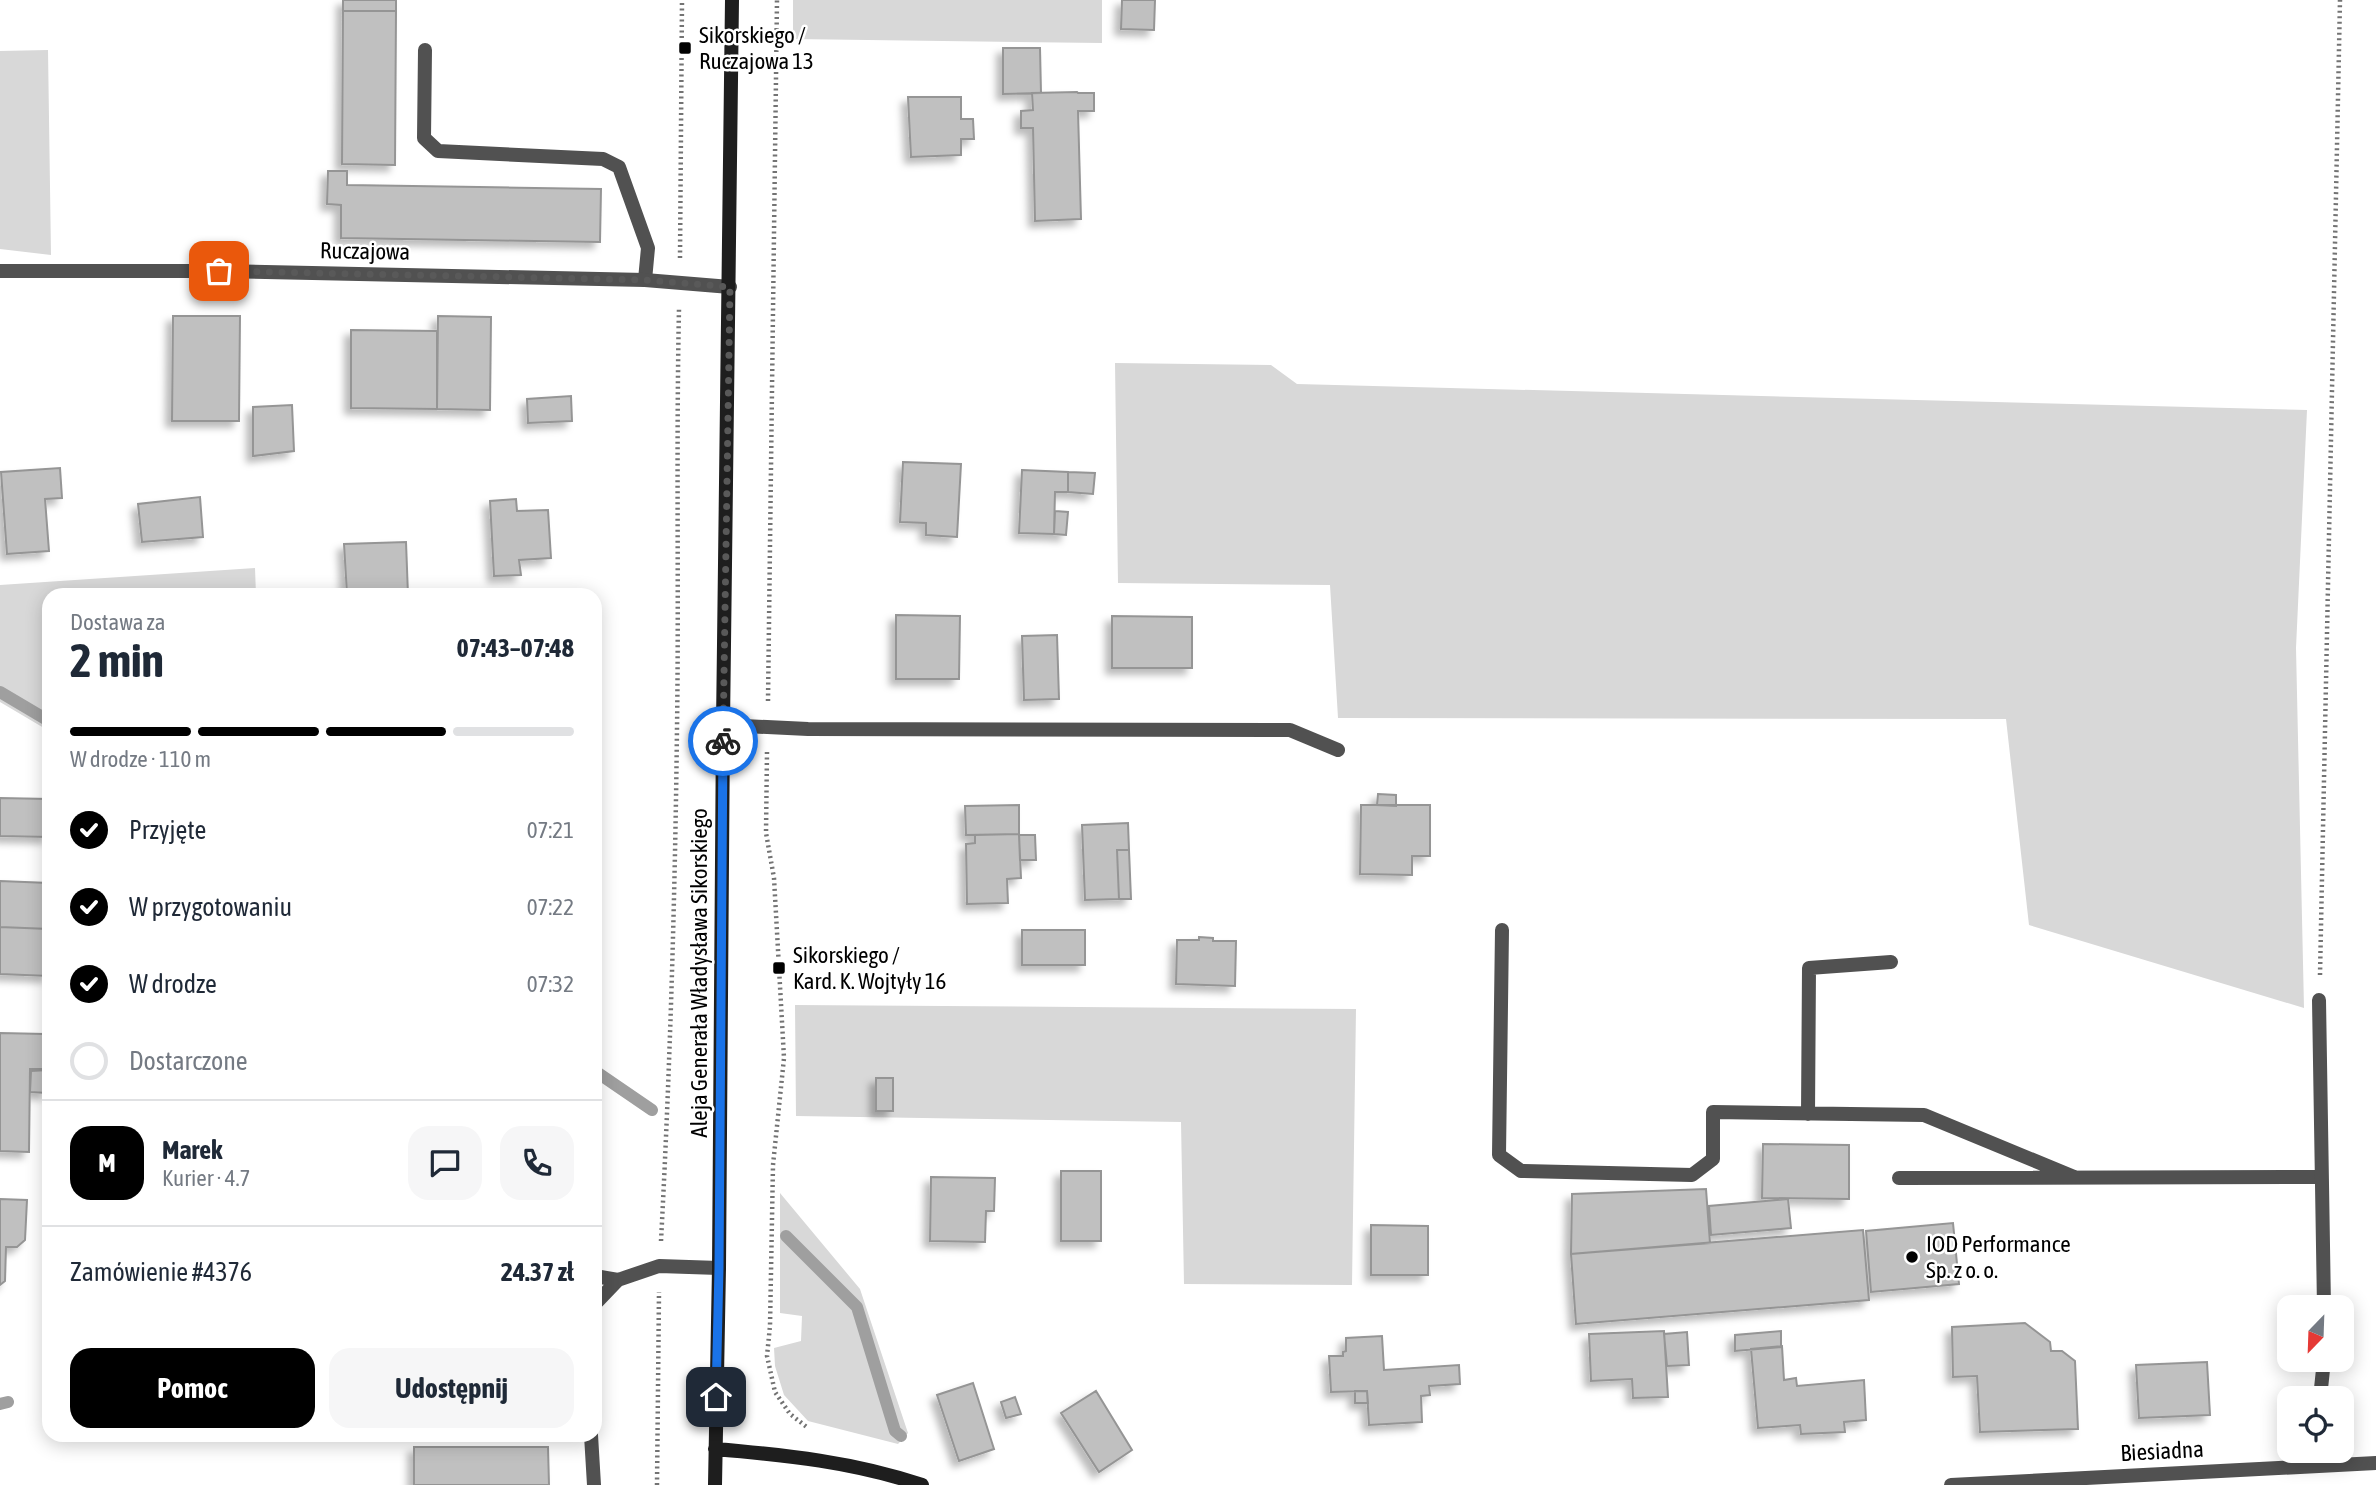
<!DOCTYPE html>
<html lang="pl">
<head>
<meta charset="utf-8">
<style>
	:root { --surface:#fff; --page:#f6f6f7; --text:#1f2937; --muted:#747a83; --line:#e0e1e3; --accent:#000 }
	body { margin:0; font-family:"Asap Condensed",sans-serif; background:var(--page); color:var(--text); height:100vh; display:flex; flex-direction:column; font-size:26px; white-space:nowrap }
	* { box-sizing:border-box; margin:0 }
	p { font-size:23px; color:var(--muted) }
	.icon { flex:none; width:38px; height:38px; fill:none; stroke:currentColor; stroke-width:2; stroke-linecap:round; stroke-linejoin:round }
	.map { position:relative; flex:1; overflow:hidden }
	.side { position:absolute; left:42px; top:588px; width:560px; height:854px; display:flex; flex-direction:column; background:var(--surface); border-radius:21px; box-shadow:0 4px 18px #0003 }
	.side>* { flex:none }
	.needle { width:46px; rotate:203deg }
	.buttons { position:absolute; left:2277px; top:1295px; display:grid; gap:14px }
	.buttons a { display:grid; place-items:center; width:77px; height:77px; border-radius:14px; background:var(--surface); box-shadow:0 4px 18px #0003; font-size:35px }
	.pin { position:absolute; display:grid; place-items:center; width:60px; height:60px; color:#fff; margin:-30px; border-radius:14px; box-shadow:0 4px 10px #0006 }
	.courier { position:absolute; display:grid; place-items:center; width:70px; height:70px; margin:-35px; border:5px solid #1a73e8; border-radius:50%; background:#fff; color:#222; box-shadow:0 2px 9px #0007 }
	.headline em { font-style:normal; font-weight:700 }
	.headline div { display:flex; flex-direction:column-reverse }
	.headline { display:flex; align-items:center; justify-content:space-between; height:119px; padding:0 28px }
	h1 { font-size:46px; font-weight:700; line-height:52px }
	.bar { display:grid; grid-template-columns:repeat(4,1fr); gap:10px 7px; align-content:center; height:84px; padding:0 28px }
	.bar i { height:9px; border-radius:5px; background:var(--line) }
	.bar .active { background:var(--accent) }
	.bar p { grid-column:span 4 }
	.line { display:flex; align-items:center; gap:18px; padding:0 28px; border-top:2px solid var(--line) }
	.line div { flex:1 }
	.round { display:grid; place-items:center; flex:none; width:74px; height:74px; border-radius:21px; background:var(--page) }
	ol { padding:0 28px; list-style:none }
	li { display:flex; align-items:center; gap:21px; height:77px }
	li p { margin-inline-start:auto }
	li .icon { padding:7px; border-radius:50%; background:var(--accent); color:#fff; stroke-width:4 }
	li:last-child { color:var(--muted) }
	li i { width:38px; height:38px; border:4px solid var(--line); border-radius:50% }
	.primary-button { display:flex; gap:14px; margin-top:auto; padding:14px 28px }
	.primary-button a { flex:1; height:80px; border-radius:21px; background:var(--accent); color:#fff; font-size:28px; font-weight:700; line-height:80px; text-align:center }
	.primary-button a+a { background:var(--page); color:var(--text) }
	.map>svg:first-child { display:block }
	.green { fill:#d8d8d8 }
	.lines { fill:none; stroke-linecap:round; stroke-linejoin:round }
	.stream { stroke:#9f9f9f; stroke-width:12 }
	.building { fill:#c0c0c0; stroke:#959595; stroke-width:2; filter:url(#shadow) }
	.path { stroke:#737373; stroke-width:4.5; stroke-dasharray:2 3.5; stroke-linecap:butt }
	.lane { stroke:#515151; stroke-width:14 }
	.street { stroke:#515151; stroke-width:14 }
	.secondary { stroke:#1e1e1e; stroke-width:14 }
	.done { stroke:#595959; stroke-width:7; stroke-dasharray:0 12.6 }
	.route { stroke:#1a73e8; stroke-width:9 }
	.poi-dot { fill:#000; stroke:#fff; stroke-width:2.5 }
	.labels { text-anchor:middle; stroke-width:5; stroke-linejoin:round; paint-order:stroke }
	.poi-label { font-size:23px; fill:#000; stroke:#fff; text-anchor:start }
	.street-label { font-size:23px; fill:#000; stroke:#fff }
</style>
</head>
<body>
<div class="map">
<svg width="2376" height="1485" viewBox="0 0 2376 1485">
	<defs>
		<filter id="shadow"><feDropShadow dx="-6" dy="6" stdDeviation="3.5" flood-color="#0004"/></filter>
	</defs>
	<rect width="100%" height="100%" fill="#fff"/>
	<path class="green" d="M793,0H1102V43L793,39Z
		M48,50L51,255L0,249V51Z
		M1115,363L1271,365L1297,384L2307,410L2296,648L2304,1008L2029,925L2006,719L1338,718L1330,585L1118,583Z
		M255,568L256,595H49V731L0,702V585Z
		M795,1005L1356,1009L1352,1285L1184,1284L1181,1122L796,1116Z
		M780,1193L860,1289L908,1433L898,1444L808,1421L784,1395L775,1366L774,1348L801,1341L802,1316L780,1313Z"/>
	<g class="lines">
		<path class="stream" d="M0,692L49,721
			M595,1071L652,1110
			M786,1236L857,1307L895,1431L901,1436
			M0,1404L8,1402"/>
	</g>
	<path class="building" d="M343,0H396V11H343Z
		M1122,0H1155L1154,30L1121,29Z
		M343,11H396L395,165L342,164Z
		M1003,48H1040L1041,93L1003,94Z
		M1077,92L1078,93H1094V111H1078L1081,219L1035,221L1033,128H1021V111L1033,110L1032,93Z
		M908,97H961V119H973L974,139H961V155L911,157Z
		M328,171H347V185L601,189L600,242L341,238V205L327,204Z
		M173,316H240L239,421H172Z
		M438,316L491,317L490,410L437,409Z
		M351,330L437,331V409L351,408Z
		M571,396L572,421L528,423L527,399Z
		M292,405L294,451L253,456V407Z
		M903,462L961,464L957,537L926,535V523L900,522Z
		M60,468L62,498L45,499L49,551L7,554L1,472Z
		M1022,470L1068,472V492H1055L1054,534L1019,533Z
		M1068,472L1095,473L1093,494L1068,492Z
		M200,497L203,537L142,542L138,504Z
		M516,499L517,511L548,510L551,558L519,560L521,575L494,576L490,501Z
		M1055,511L1068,512L1066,535L1054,534Z
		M406,542L408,595H337L347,594L344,544Z
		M896,615L960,616L959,679H896Z
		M1112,616L1192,617V668H1112Z
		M1057,635L1059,699L1024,700L1022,636Z
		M1378,794L1396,795V806L1377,805Z
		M0,798L49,799V837L0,836Z
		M1019,805V834L966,835L965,806Z
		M1361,805H1430V856H1412V875L1360,874Z
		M1128,823L1129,850H1117L1119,899L1085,900L1082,825Z
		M1019,834L1021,878L1007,879L1008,903L967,904L966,844L975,843V835Z
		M1019,835H1035L1036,860H1020Z
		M1117,850H1129L1131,899H1119Z
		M0,881L49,883V929L0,927Z
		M0,927L49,929V976L0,974Z
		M1022,930H1085V965H1022Z
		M1199,937L1213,938V941H1236L1235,986L1176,984L1177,940H1199Z
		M0,1033L45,1034L44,1069H30L29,1152L0,1151Z
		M48,1070L47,1093L30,1092L31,1071Z
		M876,1078H893V1111H876Z
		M1763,1144L1849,1145V1199L1762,1198Z
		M1061,1171H1101V1241H1061Z
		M931,1177L995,1178L994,1211H986L985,1242L930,1241Z
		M1706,1189L1710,1243L1571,1254L1572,1194Z
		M0,1199L27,1200L25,1240L17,1247H6L5,1281L0,1285Z
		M1788,1199L1791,1228L1711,1235L1709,1206Z
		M1953,1223L1959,1284L1871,1292L1866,1231Z
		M1371,1225L1428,1226V1275H1371Z
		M1863,1230L1869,1300L1576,1324L1571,1254Z
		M2025,1323L2050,1342L2051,1351H2062L2075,1361L2078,1429L1980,1432L1977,1376L1953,1377L1952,1327Z
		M1664,1331L1668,1397L1633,1398L1632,1379L1591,1381L1589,1334Z
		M1781,1331V1347L1735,1351V1335Z
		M1687,1332L1689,1365L1667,1366L1664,1334Z
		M1382,1336L1384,1370L1459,1365L1460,1384L1429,1386L1430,1395L1421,1396L1422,1422L1369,1425L1367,1391L1331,1392L1329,1356H1343V1352L1346,1351V1338Z
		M1782,1346L1784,1380L1796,1378L1797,1386L1864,1380L1866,1420L1844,1422L1845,1432L1801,1434L1800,1425L1758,1428L1751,1349Z
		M2207,1362L2210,1415L2139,1418L2136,1365Z
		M973,1383L994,1449L959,1461L937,1395Z
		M1096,1391L1132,1450L1099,1472L1061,1413Z
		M1355,1391H1367L1368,1403H1355Z
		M1015,1397L1021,1414L1006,1418L1001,1402Z
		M414,1447H548L549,1485H414Z"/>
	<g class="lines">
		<path class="path" d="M680,258L682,0
			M768,701L777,0
			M767,752L766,833L774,878L784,1058L773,1165L770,1326L767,1356L775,1392L790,1414L808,1428
			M2320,975L2340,0
			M661,1241C670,1070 675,899 677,728C679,588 676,448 679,309
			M657,1485L659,1292"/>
		<path class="lane" d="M425,50L424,138L438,151L603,159L619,167L648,248L645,280
			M723,725L808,729L1290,730L1338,750
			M1502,930L1499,1155L1521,1171L1692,1175L1713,1159V1112L1924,1115L2074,1177
			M1808,1114L1809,968L1891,962
			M1899,1178L2321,1177
			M595,1276L618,1280
			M595,1304L618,1280L659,1266L719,1268
			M591,1435L594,1485"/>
		<path class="street" d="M0,271H219L645,280L730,287
			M2319,1000L2324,1307
			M2320,1398L2324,1360
			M2295,1467L2304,1451
			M1951,1485L2376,1463"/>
		<path class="secondary" d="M715,1449C786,1455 854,1462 922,1485
			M715,1485L719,1268L723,725L732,0"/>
	</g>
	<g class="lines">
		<path class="done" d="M219,271L645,280L730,287L723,741"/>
		<path class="route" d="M716,1397L719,1268L723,741"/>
	</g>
	<g class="poi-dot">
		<rect x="678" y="41" width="14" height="14" rx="3.5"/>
		<rect x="772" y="961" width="14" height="14" rx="3.5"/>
		<circle cx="1912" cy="1257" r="7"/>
	</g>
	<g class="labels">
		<g class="poi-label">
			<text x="699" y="43">Sikorskiego /<tspan x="699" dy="26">Ruczajowa 13</tspan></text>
			<text x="793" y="963">Sikorskiego /<tspan x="793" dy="26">Kard. K. Wojtyły 16</tspan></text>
			<text x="1926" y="1252">IOD Performance<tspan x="1926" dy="26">Sp. z o. o.</tspan></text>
		</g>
		<g class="street-label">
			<text transform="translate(365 251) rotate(1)" y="8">Ruczajowa</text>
			<text transform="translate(699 973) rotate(-90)" y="8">Aleja Generała Władysława Sikorskiego</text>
			<text transform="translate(2162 1451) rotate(-3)" y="8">Biesiadna</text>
		</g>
	</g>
</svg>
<div class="buttons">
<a><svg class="needle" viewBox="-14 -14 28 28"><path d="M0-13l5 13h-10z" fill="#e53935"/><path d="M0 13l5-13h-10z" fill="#747a83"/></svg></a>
<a><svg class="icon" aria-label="locate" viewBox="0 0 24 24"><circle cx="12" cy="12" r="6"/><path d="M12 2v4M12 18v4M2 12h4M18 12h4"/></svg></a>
</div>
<div class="pin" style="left:219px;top:271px;background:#ea580c"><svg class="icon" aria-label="bag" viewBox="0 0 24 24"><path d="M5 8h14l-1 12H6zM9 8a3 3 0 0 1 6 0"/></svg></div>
<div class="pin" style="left:716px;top:1397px;background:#1f2937"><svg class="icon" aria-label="home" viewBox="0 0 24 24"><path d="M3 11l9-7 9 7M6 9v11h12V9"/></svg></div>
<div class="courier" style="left:723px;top:741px"><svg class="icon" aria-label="bike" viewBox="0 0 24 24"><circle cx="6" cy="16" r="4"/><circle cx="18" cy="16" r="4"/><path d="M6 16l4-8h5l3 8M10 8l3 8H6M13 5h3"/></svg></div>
<section class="side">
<div class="headline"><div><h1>2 min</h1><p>Dostawa za</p></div><em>07:43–07:48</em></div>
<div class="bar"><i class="active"></i><i class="active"></i><i class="active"></i><i></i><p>W drodze · 110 m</p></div>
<ol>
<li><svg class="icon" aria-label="check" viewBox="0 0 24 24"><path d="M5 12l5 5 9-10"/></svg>Przyjęte<p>07:21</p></li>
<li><svg class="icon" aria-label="check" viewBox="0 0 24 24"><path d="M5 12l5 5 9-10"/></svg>W przygotowaniu<p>07:22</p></li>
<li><svg class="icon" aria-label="check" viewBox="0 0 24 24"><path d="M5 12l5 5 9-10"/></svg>W drodze<p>07:32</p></li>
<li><i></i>Dostarczone</li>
</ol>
<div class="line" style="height:126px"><b class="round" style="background:var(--accent);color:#fff">M</b><div><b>Marek</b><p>Kurier · 4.7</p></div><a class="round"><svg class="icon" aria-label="chat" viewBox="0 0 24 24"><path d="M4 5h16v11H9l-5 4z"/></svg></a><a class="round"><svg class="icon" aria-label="phone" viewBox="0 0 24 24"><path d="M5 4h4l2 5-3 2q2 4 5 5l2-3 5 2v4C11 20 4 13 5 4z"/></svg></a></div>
<div class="line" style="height:91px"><div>Zamówienie #4376</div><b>24.37 zł</b></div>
<div class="primary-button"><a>Pomoc</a><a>Udostępnij</a></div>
</section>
</div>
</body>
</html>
